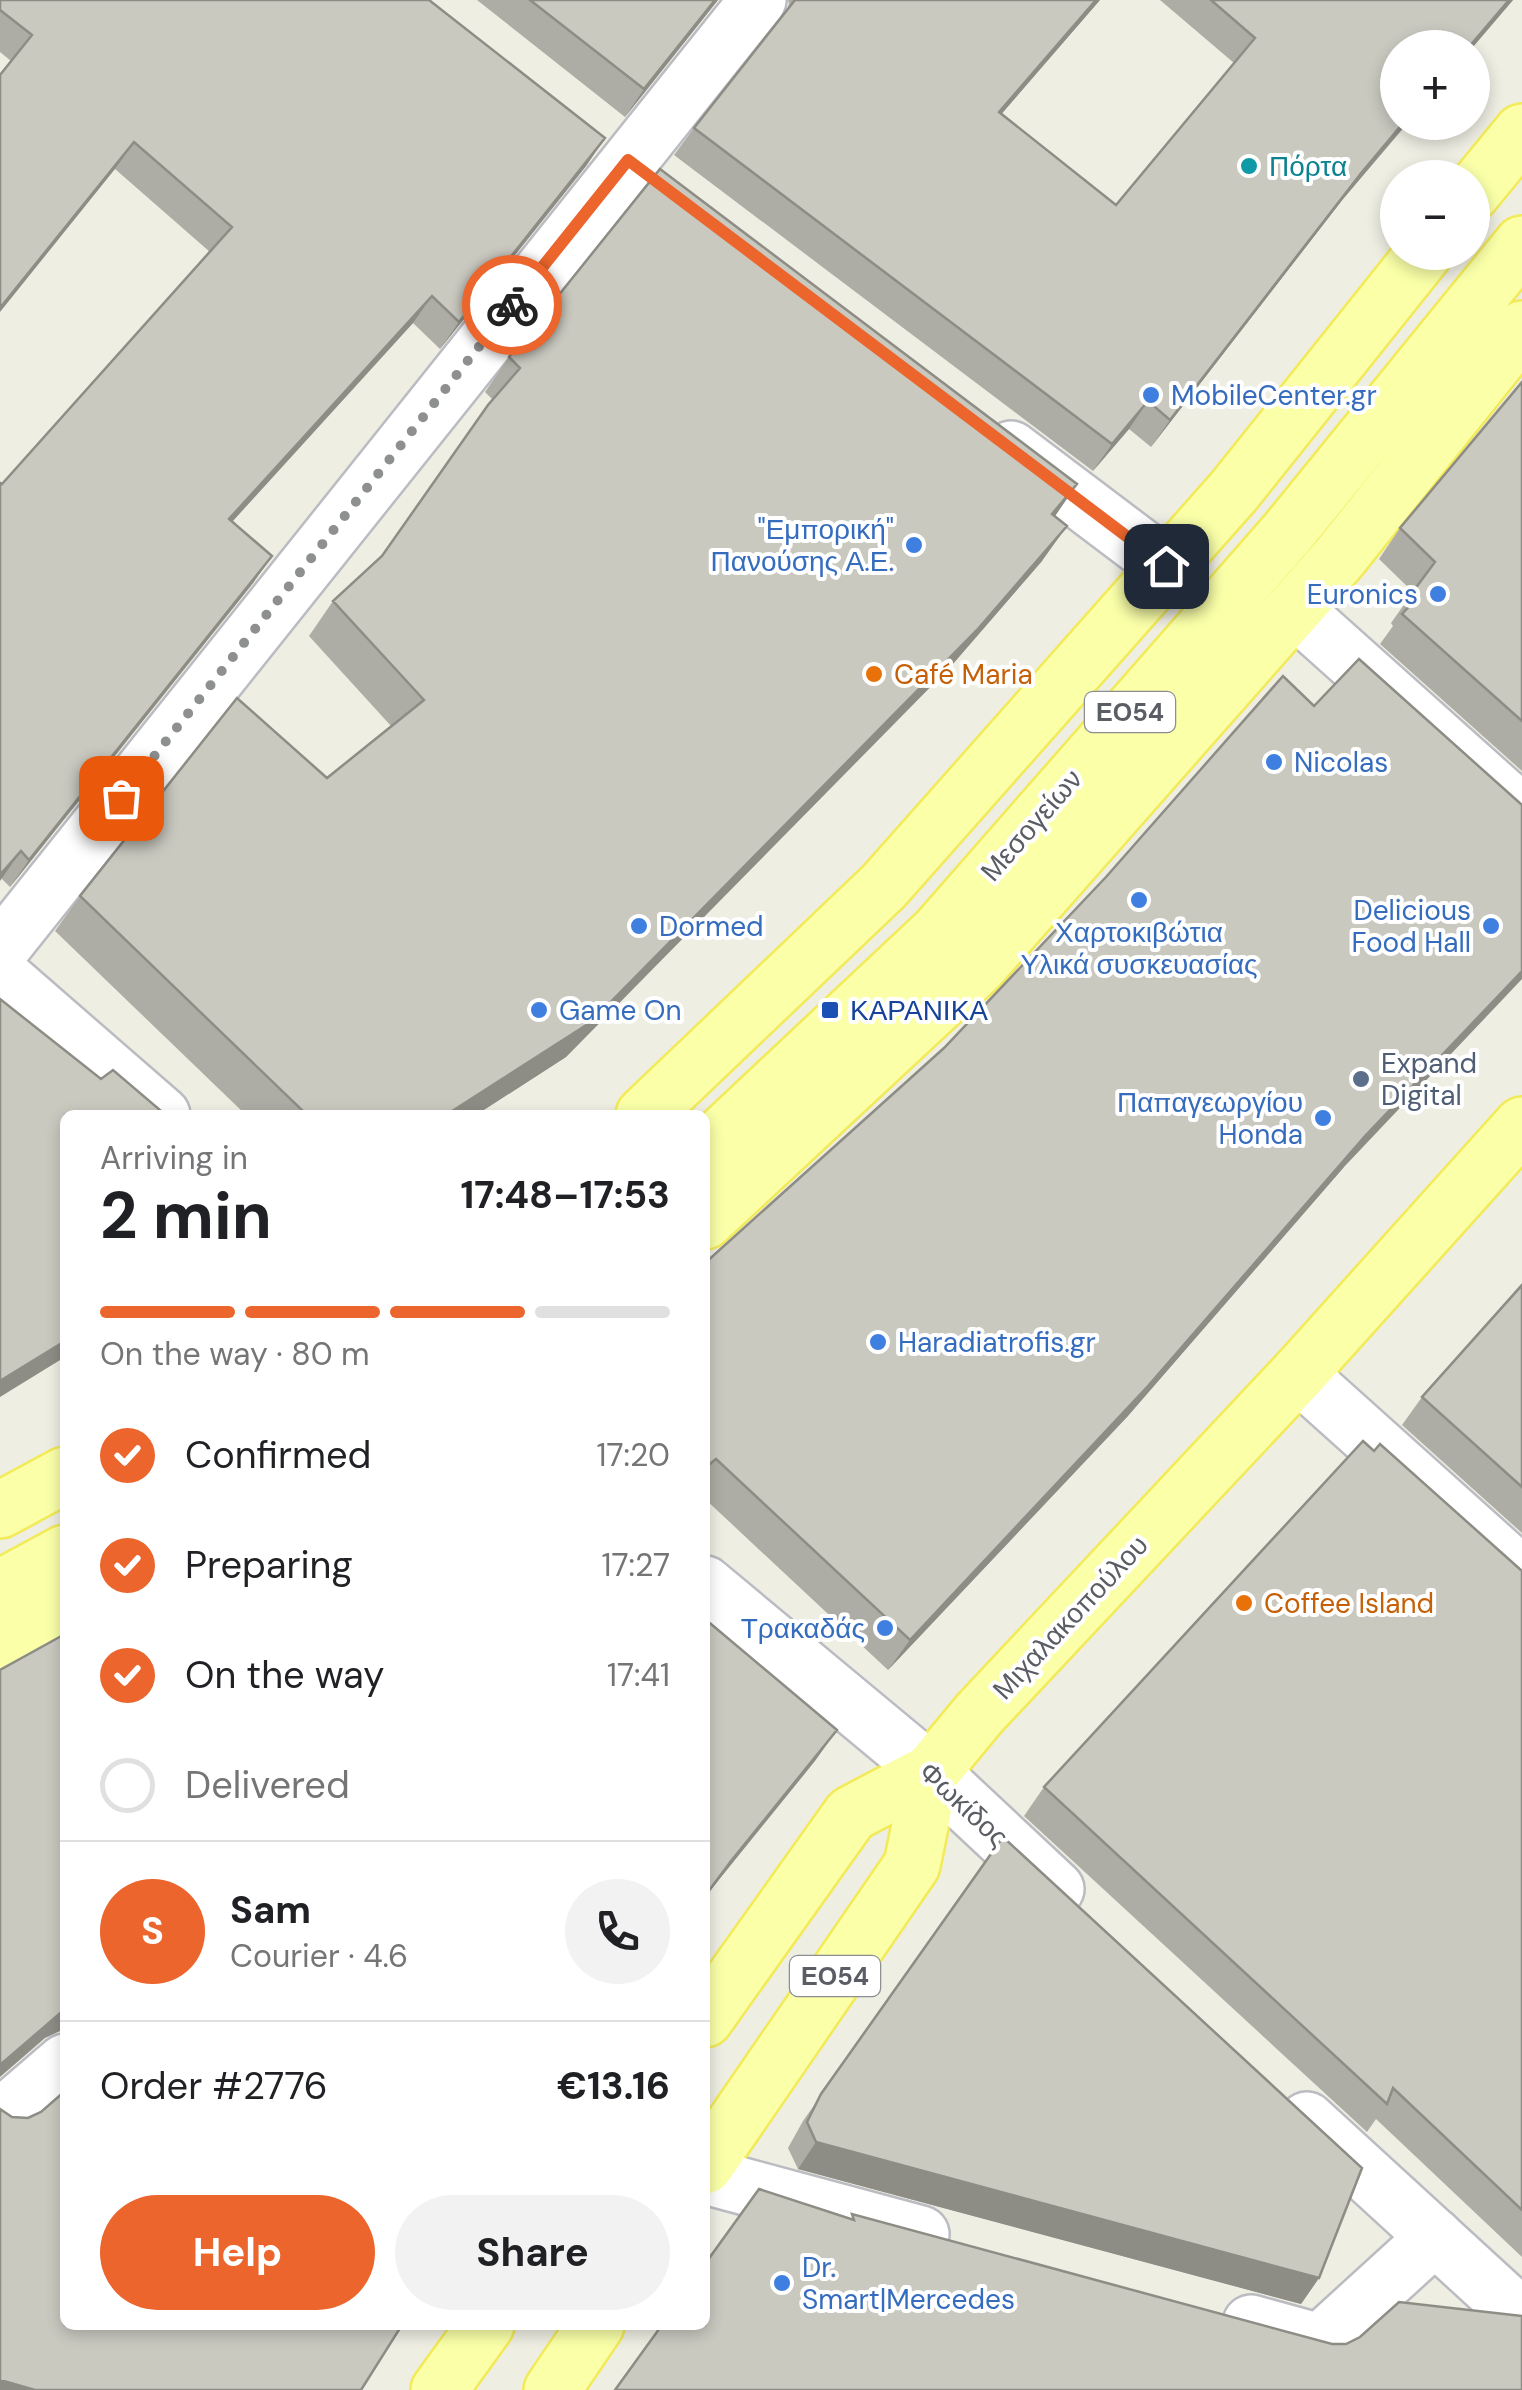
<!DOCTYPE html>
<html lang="en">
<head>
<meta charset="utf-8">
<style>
	:root { --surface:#fff; --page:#f2f2f2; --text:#202124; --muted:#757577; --line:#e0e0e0; --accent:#eb652c }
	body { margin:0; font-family:"DM Sans",sans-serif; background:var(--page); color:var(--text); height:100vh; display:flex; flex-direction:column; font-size:38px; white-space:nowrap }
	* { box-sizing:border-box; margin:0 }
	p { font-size:32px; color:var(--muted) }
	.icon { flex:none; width:55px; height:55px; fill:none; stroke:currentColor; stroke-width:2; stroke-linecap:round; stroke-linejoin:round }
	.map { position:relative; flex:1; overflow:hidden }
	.drawer { position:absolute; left:60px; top:1110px; width:650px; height:1220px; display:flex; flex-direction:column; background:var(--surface); border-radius:15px; box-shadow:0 5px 15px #0003 }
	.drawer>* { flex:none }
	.tools { position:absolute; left:1380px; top:30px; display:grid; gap:20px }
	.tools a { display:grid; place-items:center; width:110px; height:110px; border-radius:50%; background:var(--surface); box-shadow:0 5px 15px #0003; font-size:50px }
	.pin { position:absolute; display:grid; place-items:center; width:85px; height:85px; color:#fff; margin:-42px; border-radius:20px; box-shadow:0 5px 15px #0006 }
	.courier { position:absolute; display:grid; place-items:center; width:100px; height:100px; margin:-50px; border:8px solid #eb652c; border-radius:50%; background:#fff; color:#222; box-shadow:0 2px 12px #0007 }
	.headline em { font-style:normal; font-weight:700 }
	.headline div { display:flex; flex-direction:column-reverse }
	.headline { display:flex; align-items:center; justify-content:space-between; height:170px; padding:0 40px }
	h1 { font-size:65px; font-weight:700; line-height:75px }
	.bar { display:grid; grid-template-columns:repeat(4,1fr); gap:15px 10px; align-content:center; height:120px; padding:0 40px }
	.bar i { height:12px; border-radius:8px; background:var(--line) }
	.bar .selected { background:var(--accent) }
	.bar p { grid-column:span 4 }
	.line { display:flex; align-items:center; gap:25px; padding:0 40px; border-top:2px solid var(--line) }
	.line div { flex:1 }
	.round { display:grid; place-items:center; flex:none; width:105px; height:105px; border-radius:52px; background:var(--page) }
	ol { padding:0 40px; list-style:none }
	li { display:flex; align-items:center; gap:30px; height:110px }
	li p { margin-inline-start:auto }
	li .icon { padding:10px; border-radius:50%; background:var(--accent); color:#fff; stroke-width:4 }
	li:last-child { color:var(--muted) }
	li i { width:55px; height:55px; border:5px solid var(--line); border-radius:50% }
	.action { display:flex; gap:20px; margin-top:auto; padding:20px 40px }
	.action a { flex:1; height:115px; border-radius:60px; background:var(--accent); color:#fff; font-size:40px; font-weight:700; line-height:115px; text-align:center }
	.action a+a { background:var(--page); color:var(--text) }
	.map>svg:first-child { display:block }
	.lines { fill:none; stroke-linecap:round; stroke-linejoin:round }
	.pedestrian-casing { stroke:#bbbcc2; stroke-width:60 }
	.minor-casing { stroke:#bbbcc2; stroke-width:60 }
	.tertiary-casing { stroke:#bbbcc2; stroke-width:60 }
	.primary-casing { stroke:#f3ea58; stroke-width:60 }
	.pedestrian { stroke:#fff; stroke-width:55 }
	.minor { stroke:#fff; stroke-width:55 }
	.tertiary { stroke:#fff; stroke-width:55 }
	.primary { stroke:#faffa8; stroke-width:55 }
	.wall { fill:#adada5 }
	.shaded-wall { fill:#8d8d86 }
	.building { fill:#c9c9c0; stroke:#8d8d86; stroke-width:2.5 }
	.done { stroke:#8e9090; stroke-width:10; stroke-dasharray:0 18 }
	.route { stroke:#eb652c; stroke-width:12 }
	.culture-dot { fill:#0f9aa8; stroke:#fff; stroke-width:4 }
	.shop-dot { fill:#3f7fe0; stroke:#fff; stroke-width:4 }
	.food-dot { fill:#e8710a; stroke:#fff; stroke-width:4 }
	.transit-dot { fill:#1a4fb4; stroke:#fff; stroke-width:4 }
	.service-dot { fill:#5c6f8a; stroke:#fff; stroke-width:4 }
	.labels { text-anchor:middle; stroke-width:8; stroke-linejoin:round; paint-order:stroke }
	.shield { fill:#fff; stroke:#8c8e92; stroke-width:2.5 }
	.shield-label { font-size:25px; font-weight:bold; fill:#5b5d64 }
	.culture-label { font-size:28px; fill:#0d838f; stroke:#fff; text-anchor:start }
	.shop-label { font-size:28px; fill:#366cbe; stroke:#fff; text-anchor:start }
	.food-label { font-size:28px; fill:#c56008; stroke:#fff; text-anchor:start }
	.street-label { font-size:28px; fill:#5b5d64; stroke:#fff }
	.transit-label { font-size:28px; fill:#164399; stroke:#fff; text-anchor:start }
	.service-label { font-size:28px; fill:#4e5e75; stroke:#fff; text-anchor:start }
</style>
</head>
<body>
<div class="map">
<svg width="1522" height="2390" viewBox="0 0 1522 2390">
	<rect width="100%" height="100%" fill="#eeeee3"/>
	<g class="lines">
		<g class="pedestrian-casing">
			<path id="pedestrian" d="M0,2118L65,2062
				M705,2176L921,2234
				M1251,2323L1320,2342L1435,2237"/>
		</g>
		<g class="minor-casing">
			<path id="minor" d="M1011,449L1166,566
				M1294,609L1522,813
				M0,950L758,0
				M0,974L162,1115
				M1298,1374L1522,1575"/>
		</g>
		<g class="tertiary-casing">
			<path id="tertiary" d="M705,1584L931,1772L1056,1889
				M1307,2120L1522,2317"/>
		</g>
		<g class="primary-casing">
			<path id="primary" d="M1472,193L1522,132
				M644,1115L884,886L1234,491L1425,252
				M705,1151L938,932L1288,532L1522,244
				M705,1221L979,966L1339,558L1522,329
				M0,1510L65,1475
				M0,1588L65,1553
				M0,1646L65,1611
				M705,2019L851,1814L931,1772
				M705,2166L912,1865L931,1772L979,1714L1298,1374L1522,1125
				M439,2390L486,2325
				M552,2390L596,2325"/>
		</g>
		<use href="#pedestrian" class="pedestrian"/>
		<use href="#minor" class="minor"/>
		<use href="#tertiary" class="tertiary"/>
		<use href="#primary" class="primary"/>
	</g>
	<path class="wall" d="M0,0L605,138L586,166L440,349L413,323L232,522L272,556L253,583L10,887L2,879V484L210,252L115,169L11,61L0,52Z
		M477,0H718L625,117Z
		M788,0H1100L1001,114L1116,205L1234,63L1160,0H1513L1343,199L1151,447L1129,429L1093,471L674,155L694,128L786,12L789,4Z
		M509,357L1077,484L1055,516L1042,561L952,665L566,1057L476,1115H246L55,931L80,896L327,778L391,726L309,636L333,601L382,556L493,400L485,392Z
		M1522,382V771L1380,644L1393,626L1391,623L1413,592L1379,559L1400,528Z
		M1344,1167L1127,1417L888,1670L705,1499V1263Z
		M1522,1285V1533L1402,1425L1422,1397Z
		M1374,1451L1522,1571V2257L1376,2119L1367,2132L1024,1816L1044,1787Z
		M1003,1837L1319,2278L1301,2304L798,2169L788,2148L803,2121Z"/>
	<path class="shaded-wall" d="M715,0H718L625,117L644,89Z
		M1096,0H1100L979,140L999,112Z
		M1509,0H1513L1472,48H1468Z
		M1404,122H1408L1343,199L1151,447L1170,420L1362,172Z
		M605,138L586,166L440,349L459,322Z
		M134,142L115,169L0,312V308Z
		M432,296L413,323L210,546L229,519Z
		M1148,401L1129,429L1093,471L1112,444Z
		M1077,484L1053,519L1052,514Z
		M1067,526L1042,561L952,665L566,1057L476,1115H446Z
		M272,556L253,583L10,887L29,860Z
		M21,851L0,881V875Z
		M1522,971V979L1344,1167L1127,1417L888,1670L910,1640L1365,1136Z
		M65,1341V1357L0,1397V1381Z
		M837,1730L815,1761L705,1897L731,1861Z
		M65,2009V2032L60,2031L45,2038L0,2077V2064Z
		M816,2142L1319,2278L1301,2304L798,2169Z
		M0,2380L35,2390H0Z"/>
	<path class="building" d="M0,0H429L605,138L459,322L432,296L229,519L272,556L29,860L21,851L0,875V483L2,484L232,227L134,142L0,308V75L32,35L0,10Z
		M530,0H715L644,89Z
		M795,0H1096L999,112L1116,205L1255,38L1211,0H1509L1468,48H1398V122H1404L1362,172L1170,420L1148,401L1112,444L694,128Z
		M660,169L1077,484L1052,514L1067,526L977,630L591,1022L446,1115H307L80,896L237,698L327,778L424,700L333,601L382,556L488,405L520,368L509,357Z
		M1522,382V721L1402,614L1417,598L1412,593L1435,562L1400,528Z
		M1359,659L1522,805V971L1365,1136L1148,1386L910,1640L716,1459L705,1468V1263L944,1048L1106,877L1283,676L1314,706Z
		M0,999L101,1079L113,1070L161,1111L172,1115H65V1341L0,1381Z
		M1522,1285V1487L1422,1397Z
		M1363,1441L1374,1451L1380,1444L1522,1571V2210L1393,2088L1387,2104L1044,1787Z
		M705,1619L837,1730L731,1861L705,1896Z
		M65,1634V2009L0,2065V1670Z
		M1003,1837L1362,2168L1319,2278L816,2142L807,2122L821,2094Z
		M65,2091V2325H402L361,2390H35L0,2380V2109L12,2117L28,2118L41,2112Z
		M759,2189L854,2220L852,2214L1332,2344H1346L1360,2337L1399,2302L1522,2316V2390H615L662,2325H705V2264Z"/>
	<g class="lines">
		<path class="done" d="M121,798L512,305"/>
		<path class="route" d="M512,305L628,160L1166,566"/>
	</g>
	<circle class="culture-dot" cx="1249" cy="166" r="10"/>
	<g class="shop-dot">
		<circle cx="1151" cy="395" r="10"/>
		<circle cx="914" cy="545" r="10"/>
		<circle cx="1438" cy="594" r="10"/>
		<circle cx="1274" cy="762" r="10"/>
		<circle cx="1139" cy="900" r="10"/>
		<circle cx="639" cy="926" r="10"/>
		<circle cx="1491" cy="926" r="10"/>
		<circle cx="539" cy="1010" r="10"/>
		<circle cx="1323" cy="1118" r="10"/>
		<circle cx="878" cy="1342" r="10"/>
		<circle cx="885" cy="1628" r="10"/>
		<circle cx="782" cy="2283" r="10"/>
	</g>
	<g class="food-dot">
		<circle cx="874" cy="674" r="10"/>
		<circle cx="1244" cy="1603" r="10"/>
	</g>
	<rect class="transit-dot" x="820" y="1000" width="20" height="20" rx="5"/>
	<circle class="service-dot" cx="1361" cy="1079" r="10"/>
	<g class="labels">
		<g class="shield">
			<rect x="1085" y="692" width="90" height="40" rx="8"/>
			<rect x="790" y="1956" width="90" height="40" rx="8"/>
		</g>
		<g class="shield-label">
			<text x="1130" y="721">ΕΟ54</text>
			<text x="835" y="1985">ΕΟ54</text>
		</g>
		<g class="culture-label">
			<text x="1269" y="176">Πόρτα</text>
		</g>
		<g class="shop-label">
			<text x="1171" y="405">MobileCenter.gr</text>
			<text x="894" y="539" text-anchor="end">"Εμπορική"<tspan x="894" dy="32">Πανούσης Α.Ε.</tspan></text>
			<text x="1418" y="604" text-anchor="end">Euronics</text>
			<text x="1294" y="772">Nicolas</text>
			<text x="1471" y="920" text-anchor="end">Delicious<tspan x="1471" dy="32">Food Hall</tspan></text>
			<text x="659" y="936">Dormed</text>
			<text x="1139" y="942" text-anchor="middle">Χαρτοκιβώτια<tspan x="1139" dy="32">Υλικά συσκευασίας</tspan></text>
			<text x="559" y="1020">Game On</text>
			<text x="1303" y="1112" text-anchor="end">Παπαγεωργίου<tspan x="1303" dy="32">Honda</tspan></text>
			<text x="898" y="1352">Haradiatrofis.gr</text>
			<text x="865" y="1638" text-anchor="end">Τρακαδάς</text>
			<text x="802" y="2277">Dr.<tspan x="802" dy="32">Smart|Mercedes</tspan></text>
		</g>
		<g class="food-label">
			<text x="894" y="684">Café Maria</text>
			<text x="1264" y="1613">Coffee Island</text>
		</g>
		<g class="street-label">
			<text transform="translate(1031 825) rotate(-49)" y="10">Μεσογείων</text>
			<text transform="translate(1070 1617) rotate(-47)" y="10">Μιχαλακοπούλου</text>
			<text transform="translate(964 1804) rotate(43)" y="10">Φωκίδος</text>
		</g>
		<g class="transit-label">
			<text x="850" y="1020">ΚΑΡΑΝΙΚΑ</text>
		</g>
		<g class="service-label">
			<text x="1381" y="1073">Expand<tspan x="1381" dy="32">Digital</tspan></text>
		</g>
	</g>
</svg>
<div class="tools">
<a>+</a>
<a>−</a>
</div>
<div class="pin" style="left:121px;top:798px;background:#ea580c"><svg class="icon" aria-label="bag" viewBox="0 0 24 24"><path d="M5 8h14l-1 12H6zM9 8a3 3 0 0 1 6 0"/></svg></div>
<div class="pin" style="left:1166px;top:566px;background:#1f2937"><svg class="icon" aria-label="home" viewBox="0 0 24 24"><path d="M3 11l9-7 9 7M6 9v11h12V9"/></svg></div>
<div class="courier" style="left:512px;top:305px"><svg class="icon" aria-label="bike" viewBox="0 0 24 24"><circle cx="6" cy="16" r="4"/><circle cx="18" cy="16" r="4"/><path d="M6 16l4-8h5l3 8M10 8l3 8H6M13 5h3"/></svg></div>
<section class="drawer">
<div class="headline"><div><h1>2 min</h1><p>Arriving in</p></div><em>17:48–17:53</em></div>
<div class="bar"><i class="selected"></i><i class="selected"></i><i class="selected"></i><i></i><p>On the way · 80 m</p></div>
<ol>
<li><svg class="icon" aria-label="check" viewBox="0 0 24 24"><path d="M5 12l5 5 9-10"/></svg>Confirmed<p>17:20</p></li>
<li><svg class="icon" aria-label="check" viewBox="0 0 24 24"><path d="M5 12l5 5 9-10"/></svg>Preparing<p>17:27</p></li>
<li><svg class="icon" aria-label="check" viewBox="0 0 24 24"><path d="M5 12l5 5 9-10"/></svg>On the way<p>17:41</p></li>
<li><i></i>Delivered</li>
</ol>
<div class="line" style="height:180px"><b class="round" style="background:var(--accent);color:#fff">S</b><div><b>Sam</b><p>Courier · 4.6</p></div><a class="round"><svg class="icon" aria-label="phone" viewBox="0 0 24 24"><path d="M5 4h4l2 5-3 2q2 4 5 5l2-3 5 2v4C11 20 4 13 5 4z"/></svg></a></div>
<div class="line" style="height:130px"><div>Order #2776</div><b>€13.16</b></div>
<div class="action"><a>Help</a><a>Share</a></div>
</section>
</div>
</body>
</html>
